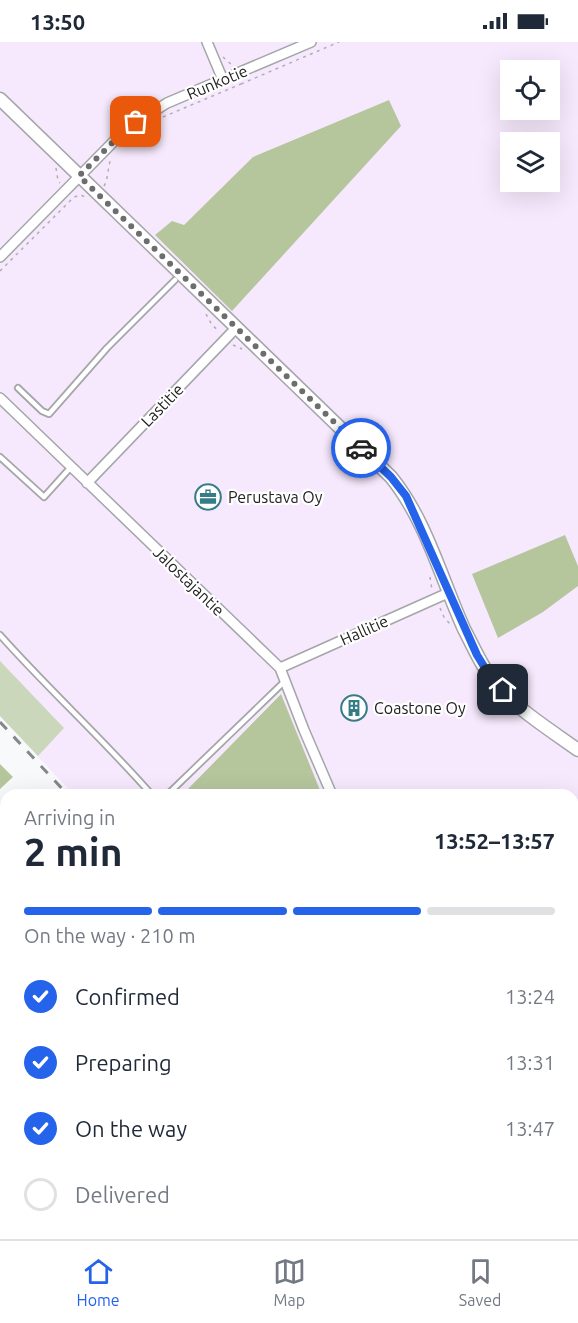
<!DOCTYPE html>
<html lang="en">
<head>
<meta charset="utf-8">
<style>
	:root { --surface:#fff; --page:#f6f6f7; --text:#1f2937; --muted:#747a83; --line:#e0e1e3; --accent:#2563eb }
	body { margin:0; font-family:Ubuntu,sans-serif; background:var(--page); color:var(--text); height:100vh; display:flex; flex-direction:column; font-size:22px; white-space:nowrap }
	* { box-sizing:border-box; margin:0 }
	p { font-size:20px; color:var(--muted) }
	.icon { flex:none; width:33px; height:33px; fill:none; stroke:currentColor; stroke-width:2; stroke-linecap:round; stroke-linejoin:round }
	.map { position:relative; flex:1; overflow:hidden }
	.side { position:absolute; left:0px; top:747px; width:579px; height:450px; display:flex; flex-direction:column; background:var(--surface); border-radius:18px 18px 0 0; box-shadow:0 6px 24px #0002 }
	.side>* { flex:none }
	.buttons { position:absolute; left:500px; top:18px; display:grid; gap:12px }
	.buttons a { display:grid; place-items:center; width:60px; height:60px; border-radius:0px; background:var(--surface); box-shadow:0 6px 24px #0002; font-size:30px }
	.pin { position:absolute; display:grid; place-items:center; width:51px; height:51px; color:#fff; margin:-26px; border-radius:12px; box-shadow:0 3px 9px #0006 }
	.courier { position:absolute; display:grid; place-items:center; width:60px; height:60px; margin:-30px; border:4px solid #2563eb; border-radius:50%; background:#fff; color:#222; box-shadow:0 2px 8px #0007 }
	.headline em { font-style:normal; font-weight:600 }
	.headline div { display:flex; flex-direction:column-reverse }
	.headline { display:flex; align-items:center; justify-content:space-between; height:102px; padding:0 24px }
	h1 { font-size:39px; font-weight:600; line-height:45px }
	.bar { display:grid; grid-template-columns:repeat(4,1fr); gap:9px 6px; align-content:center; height:72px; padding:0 24px }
	.bar i { height:8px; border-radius:4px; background:var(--line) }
	.bar .current { background:var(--accent) }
	.bar p { grid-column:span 4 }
	ol { padding:0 24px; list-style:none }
	li { display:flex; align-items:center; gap:18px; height:66px }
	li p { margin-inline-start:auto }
	li .icon { padding:6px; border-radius:50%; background:var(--accent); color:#fff; stroke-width:4 }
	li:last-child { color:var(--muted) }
	li i { width:33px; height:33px; border:3px solid var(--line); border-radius:50% }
	.status { display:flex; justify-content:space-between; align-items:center; height:42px; padding:0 30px; background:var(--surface); direction:ltr }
	.status svg { height:16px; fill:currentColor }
	.tab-bar { display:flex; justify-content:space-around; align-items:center; height:84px; border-top:2px solid var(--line); background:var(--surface); font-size:16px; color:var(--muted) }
	.tab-bar a { display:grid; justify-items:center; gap:3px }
	.tab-bar .current { color:var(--accent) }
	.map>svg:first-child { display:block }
	.industrial { fill:#f7e9fd; fill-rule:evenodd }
	.green { fill:#cbd7ba }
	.forest { fill:#b5c69d }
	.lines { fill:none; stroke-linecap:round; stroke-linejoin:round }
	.service-casing { stroke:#a4a6a8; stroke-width:8 }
	.minor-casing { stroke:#a4a6a8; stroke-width:12 }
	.tertiary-casing { stroke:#a4a6a8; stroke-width:15 }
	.secondary-casing { stroke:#a4a6a8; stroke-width:16 }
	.path { stroke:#aeafb1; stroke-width:1.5; stroke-dasharray:3 4.5; stroke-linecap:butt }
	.service { stroke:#fff; stroke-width:4.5 }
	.minor { stroke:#fff; stroke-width:9 }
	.tertiary { stroke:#fff; stroke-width:12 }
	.secondary { stroke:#fff; stroke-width:14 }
	.rail { stroke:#868789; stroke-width:3; stroke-dasharray:10 10; stroke-linecap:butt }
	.done { stroke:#6d6d6f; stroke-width:6; stroke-dasharray:0 10.8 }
	.route { stroke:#2563eb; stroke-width:8 }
	.labels { text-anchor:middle; stroke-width:4.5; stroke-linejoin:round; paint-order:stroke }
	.street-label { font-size:16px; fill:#222223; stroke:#fff }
	.poi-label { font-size:16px; fill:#222223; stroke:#fff; text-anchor:start }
</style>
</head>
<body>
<div class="status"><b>13:50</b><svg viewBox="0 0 49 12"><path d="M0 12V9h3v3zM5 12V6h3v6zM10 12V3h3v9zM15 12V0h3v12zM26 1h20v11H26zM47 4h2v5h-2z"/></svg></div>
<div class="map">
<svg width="578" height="1197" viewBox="0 0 578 1197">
	<rect width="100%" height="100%" fill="#f7f9fb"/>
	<path class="industrial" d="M0,0H578V1031L573,1033V753H322L280,652L182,753H74L0,674ZM510,28H549V68H510ZM510,100H549V140H510Z"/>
	<path class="green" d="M0,619L64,686L38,714L0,674Z"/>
	<path class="forest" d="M389,58L401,84L232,269L155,193L172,179L184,183L253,115Z
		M565,493L578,524V544L543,570L498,596L472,532Z
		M281,652L322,753H182Z
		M0,722L13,735L0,747Z
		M0,832L6,840V874L0,870Z
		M0,942L6,946V1043L0,1041Z
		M578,1031V1162L573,1169V1033Z
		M179,1191H330L338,1197H178Z
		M484,1191H557L552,1197H490Z"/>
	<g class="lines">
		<g class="service-casing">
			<path id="service" d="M18,346L42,369L49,372L107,306L175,238
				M0,415L44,455L71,425
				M0,593C49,648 103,697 152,753
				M167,753L285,639
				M0,773L6,778"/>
		</g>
		<g class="minor-casing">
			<path id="minor" d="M207,0L223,38
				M0,215L126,87L167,61L311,0
				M0,356L280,626L304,688L332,753
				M87,441L237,285
				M280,626L448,551
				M573,811L578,805
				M573,990L578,998
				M573,1015L578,1010
				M0,1152L6,1154"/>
		</g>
		<g class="tertiary-casing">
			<path id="tertiary" d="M0,57L391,435C426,478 441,536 464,587C473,604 481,623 493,639C516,667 549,687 578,708"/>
		</g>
		<g class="secondary-casing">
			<path id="secondary" d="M575,1197L578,1193"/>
		</g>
		<path class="path" d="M223,15L233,24
			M241,42L339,0
			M163,75L241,42L239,39
			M56,126L58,139L60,141
			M104,144C109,136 107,124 112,115
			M0,229L74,155L81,153L87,156
			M206,272L212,283L219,289
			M233,303L242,307
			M430,535L432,548
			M440,566L444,575L450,582
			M0,991L6,996
			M223,1191L225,1197"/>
		<use href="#service" class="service"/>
		<use href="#minor" class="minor"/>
		<use href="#tertiary" class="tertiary"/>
		<use href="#secondary" class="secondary"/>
		<path class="rail" d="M0,680L68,753
			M0,913L6,918
			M0,926L6,931
			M346,1191L353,1197
			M383,1191L391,1197"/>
	</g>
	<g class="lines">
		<path class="done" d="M136,80L126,87L79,134L361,406"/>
		<path class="route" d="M361,406L391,435L406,454L477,613L493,639L503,648"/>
	</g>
	<defs>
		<g id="office-ring" transform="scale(1.35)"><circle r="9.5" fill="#fff" stroke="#357c86" stroke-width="1.5"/><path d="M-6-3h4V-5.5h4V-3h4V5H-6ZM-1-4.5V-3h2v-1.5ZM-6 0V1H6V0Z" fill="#357c86"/></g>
		<g id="building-ring" transform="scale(1.35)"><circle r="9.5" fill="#fff" stroke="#357c86" stroke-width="1.5"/><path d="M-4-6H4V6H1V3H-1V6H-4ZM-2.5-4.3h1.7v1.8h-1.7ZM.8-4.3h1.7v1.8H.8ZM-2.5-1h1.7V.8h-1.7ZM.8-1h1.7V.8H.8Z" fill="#357c86"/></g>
	</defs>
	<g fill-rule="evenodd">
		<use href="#office-ring" x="208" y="455"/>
		<use href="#building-ring" x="354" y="666"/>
	</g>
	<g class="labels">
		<g class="street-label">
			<text transform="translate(217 40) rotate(-23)" y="6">Runkotie</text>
			<text transform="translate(162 363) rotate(-46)" y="6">Lastitie</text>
			<text transform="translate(189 539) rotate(44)" y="6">Jalostajantie</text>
			<text transform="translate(364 588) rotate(-24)" y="6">Hallitie</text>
		</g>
		<g class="poi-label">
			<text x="228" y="461">Perustava Oy</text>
			<text x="374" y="672">Coastone Oy</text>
		</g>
	</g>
</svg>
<div class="buttons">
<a><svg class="icon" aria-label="locate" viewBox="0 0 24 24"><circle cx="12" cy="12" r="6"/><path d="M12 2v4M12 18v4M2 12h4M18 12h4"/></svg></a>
<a><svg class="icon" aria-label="layers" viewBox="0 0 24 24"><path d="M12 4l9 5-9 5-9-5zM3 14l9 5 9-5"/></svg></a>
</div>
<div class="pin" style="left:136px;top:80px;background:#ea580c"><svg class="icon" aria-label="bag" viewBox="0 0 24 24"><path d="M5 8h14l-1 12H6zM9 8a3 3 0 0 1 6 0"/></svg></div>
<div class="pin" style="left:503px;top:648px;background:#1f2937"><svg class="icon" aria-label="home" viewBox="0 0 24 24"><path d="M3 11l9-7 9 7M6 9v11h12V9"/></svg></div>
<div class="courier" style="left:361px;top:406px"><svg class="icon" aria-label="car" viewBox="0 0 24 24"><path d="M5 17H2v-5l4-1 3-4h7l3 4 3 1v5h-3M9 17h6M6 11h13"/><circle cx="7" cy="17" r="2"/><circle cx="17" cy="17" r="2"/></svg></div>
<section class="side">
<div class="headline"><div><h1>2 min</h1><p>Arriving in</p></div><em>13:52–13:57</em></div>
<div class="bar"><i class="current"></i><i class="current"></i><i class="current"></i><i></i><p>On the way · 210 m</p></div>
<ol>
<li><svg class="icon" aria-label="check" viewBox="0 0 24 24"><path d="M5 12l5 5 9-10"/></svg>Confirmed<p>13:24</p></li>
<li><svg class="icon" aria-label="check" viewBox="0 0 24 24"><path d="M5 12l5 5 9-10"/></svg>Preparing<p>13:31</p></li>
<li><svg class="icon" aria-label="check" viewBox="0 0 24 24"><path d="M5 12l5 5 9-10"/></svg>On the way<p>13:47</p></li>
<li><i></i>Delivered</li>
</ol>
</section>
</div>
<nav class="tab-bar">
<a class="current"><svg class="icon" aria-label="home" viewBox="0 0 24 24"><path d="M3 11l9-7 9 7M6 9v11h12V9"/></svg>Home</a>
<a><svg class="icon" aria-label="map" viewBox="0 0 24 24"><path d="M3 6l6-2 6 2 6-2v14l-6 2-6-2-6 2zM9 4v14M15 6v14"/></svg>Map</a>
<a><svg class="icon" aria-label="saved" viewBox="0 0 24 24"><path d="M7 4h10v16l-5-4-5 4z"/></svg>Saved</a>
</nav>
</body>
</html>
